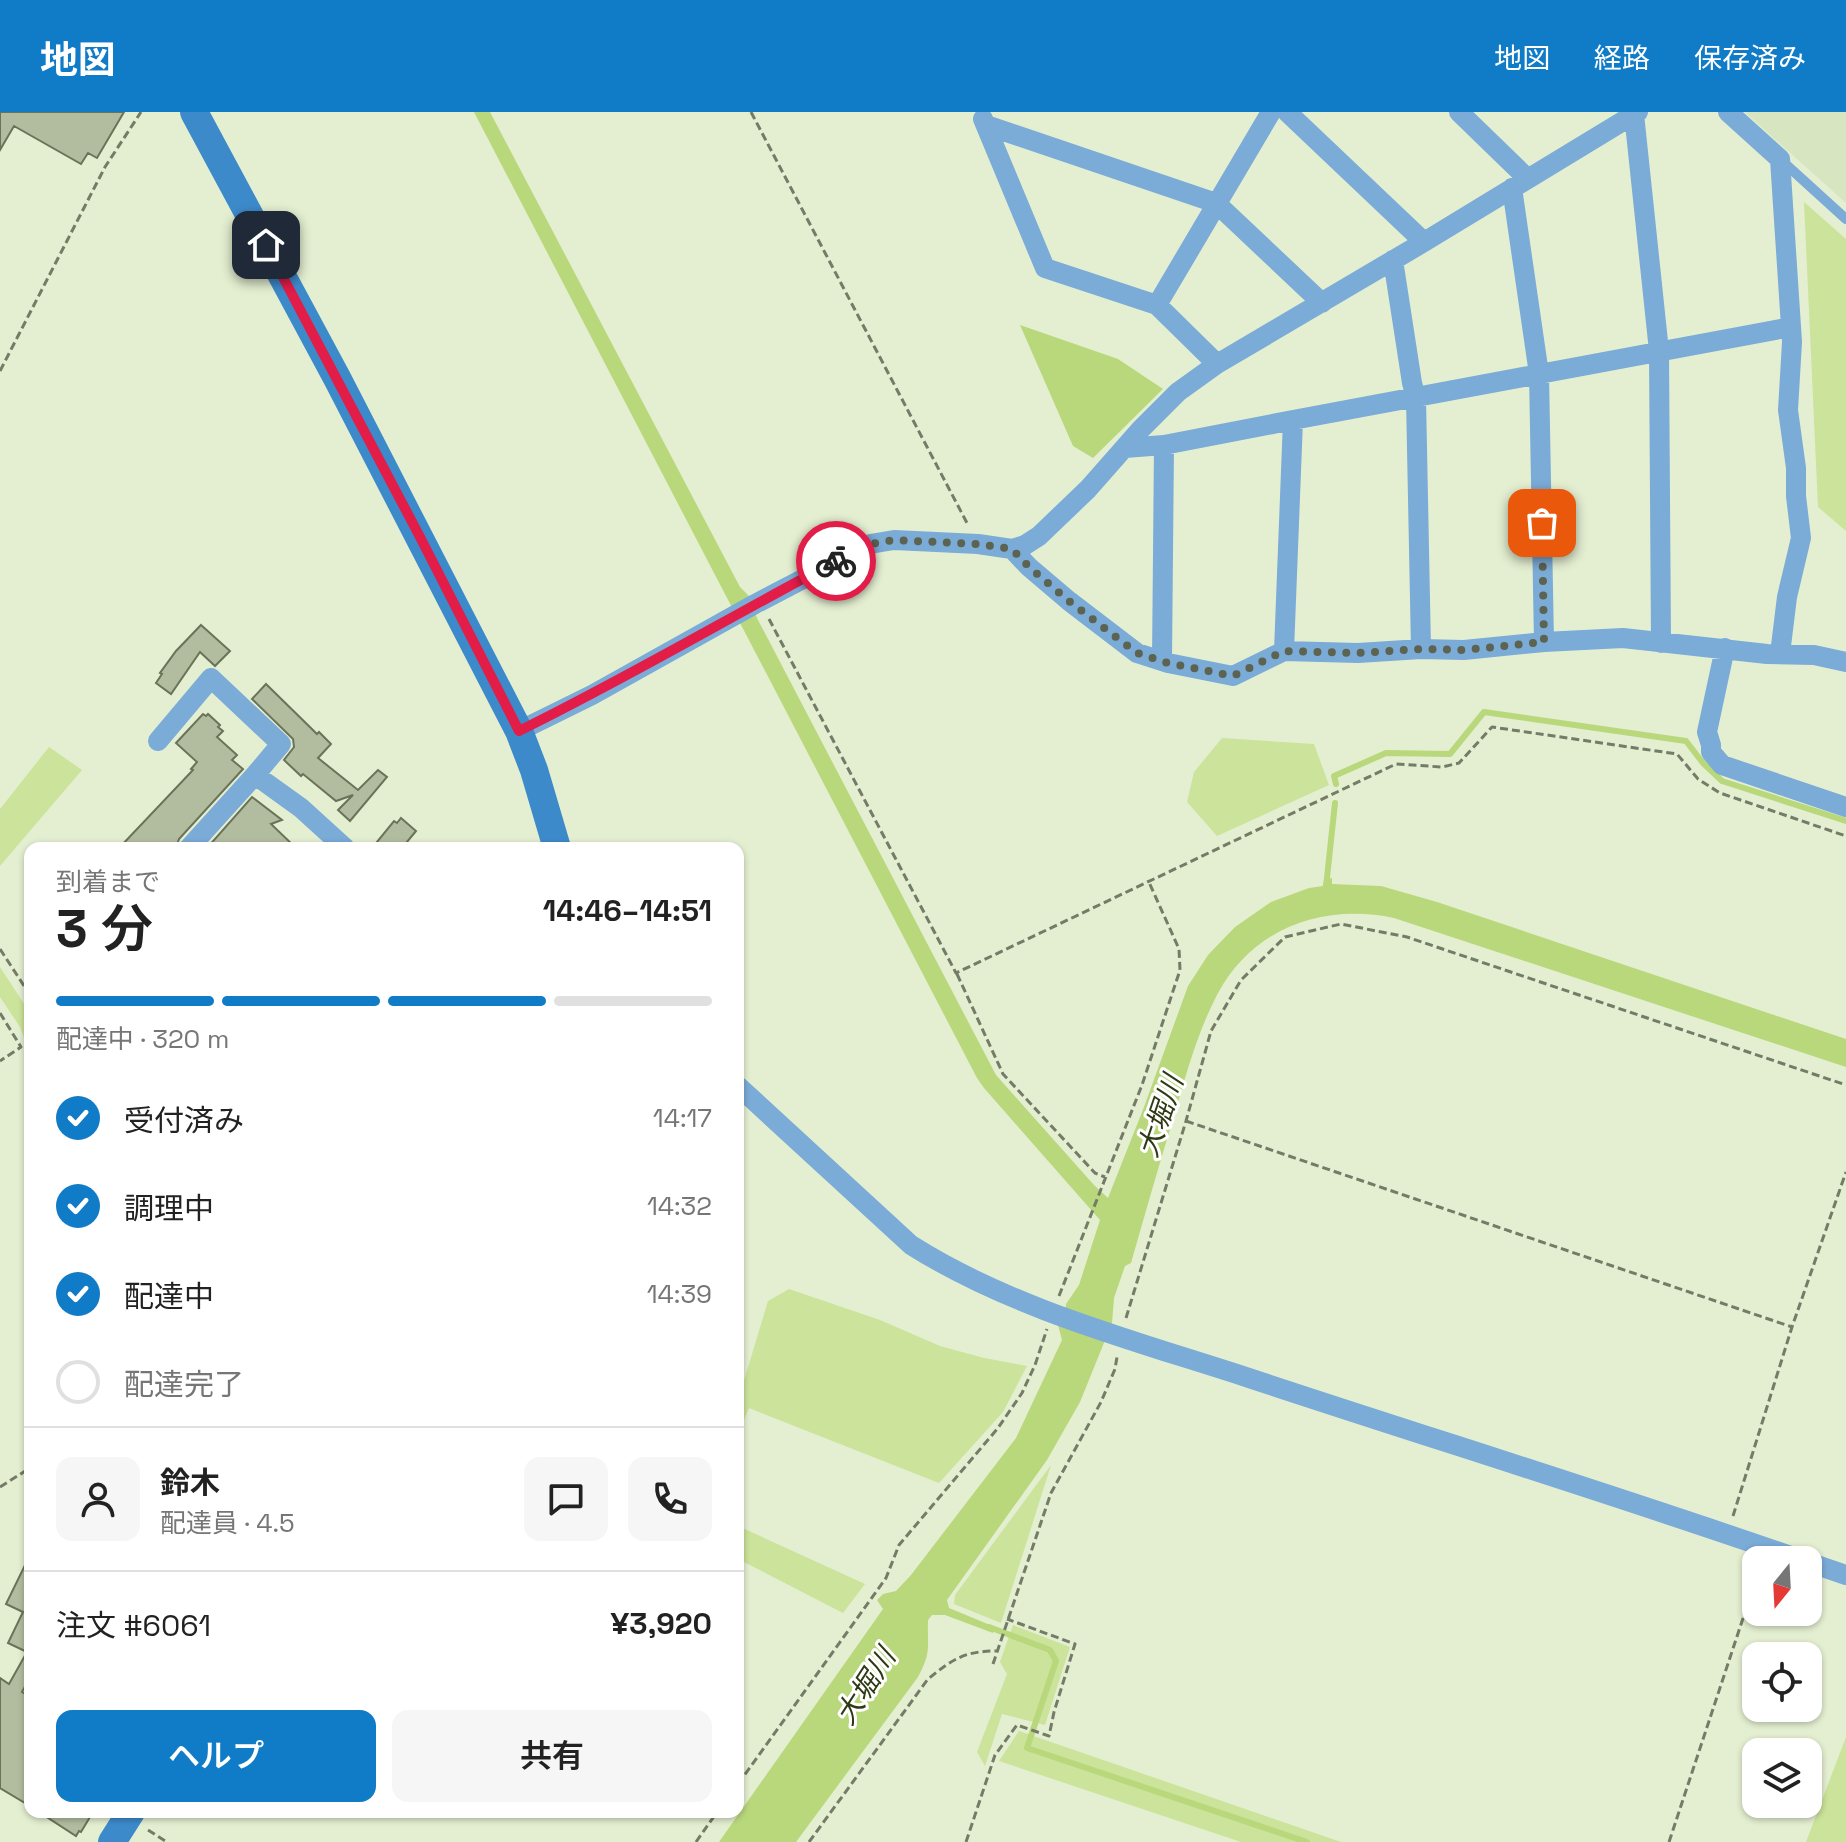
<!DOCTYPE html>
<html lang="ja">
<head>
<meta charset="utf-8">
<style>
	:root { --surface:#fff; --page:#f6f6f6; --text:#222; --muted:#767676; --line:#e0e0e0; --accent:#107bc6 }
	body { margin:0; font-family:"Space Grotesk","Noto Sans JP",sans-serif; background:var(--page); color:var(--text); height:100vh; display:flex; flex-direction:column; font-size:30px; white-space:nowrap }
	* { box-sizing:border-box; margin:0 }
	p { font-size:26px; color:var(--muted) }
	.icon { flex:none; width:44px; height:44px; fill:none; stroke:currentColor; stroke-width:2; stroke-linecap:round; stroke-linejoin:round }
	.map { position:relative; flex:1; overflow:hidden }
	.drawer { position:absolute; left:24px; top:730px; width:720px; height:976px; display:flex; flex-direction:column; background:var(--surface); border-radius:16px; box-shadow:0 2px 6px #0004 }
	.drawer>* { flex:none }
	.needle { width:52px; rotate:198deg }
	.buttons { position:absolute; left:1742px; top:1434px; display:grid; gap:16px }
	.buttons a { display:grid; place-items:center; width:80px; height:80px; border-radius:16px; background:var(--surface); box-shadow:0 2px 6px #0004; font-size:40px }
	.pin { position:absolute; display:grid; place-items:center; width:68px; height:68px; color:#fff; margin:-34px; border-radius:16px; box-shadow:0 4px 12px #0006 }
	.courier { position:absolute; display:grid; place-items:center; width:80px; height:80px; margin:-40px; border:6px solid #e11d48; border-radius:50%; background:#fff; color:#222; box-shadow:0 2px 10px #0007 }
	.overview em { font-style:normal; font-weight:600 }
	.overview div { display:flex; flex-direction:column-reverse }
	.overview { display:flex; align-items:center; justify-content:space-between; height:136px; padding:0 32px }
	h1 { font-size:52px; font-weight:600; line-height:60px }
	.bar { display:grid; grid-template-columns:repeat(4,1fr); gap:12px 8px; align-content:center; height:96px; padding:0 32px }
	.bar i { height:10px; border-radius:6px; background:var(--line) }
	.bar .selected { background:var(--accent) }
	.bar p { grid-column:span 4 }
	.line { display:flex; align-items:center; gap:20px; padding:0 32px; border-top:2px solid var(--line) }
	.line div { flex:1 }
	.round { display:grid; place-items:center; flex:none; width:84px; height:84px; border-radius:16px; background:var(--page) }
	ol { padding:0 32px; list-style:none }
	li { display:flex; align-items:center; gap:24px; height:88px }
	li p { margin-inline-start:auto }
	li .icon { padding:8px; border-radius:50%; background:var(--accent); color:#fff; stroke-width:4 }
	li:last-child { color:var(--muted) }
	li i { width:44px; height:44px; border:4px solid var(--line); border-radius:50% }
	.cta { display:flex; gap:16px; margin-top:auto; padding:16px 32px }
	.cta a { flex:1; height:92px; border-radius:16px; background:var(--accent); color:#fff; font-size:32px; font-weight:600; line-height:92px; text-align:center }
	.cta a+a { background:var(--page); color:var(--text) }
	header { display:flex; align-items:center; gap:48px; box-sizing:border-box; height:112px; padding:0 40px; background:var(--accent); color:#fff }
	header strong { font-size:38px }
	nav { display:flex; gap:44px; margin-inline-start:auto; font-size:28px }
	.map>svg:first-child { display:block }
	.built { fill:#d7e5c0 }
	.green { fill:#cbe39b }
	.water { fill:#b9d77b }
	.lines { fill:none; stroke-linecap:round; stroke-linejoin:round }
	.stream { stroke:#b9d77b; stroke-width:6 }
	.building { fill:#b2bda0; stroke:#6a7359; stroke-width:2 }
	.path { stroke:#747b67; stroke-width:3; stroke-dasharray:8 4; stroke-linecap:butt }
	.lane { stroke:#7babd7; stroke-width:10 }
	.street { stroke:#7babd7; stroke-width:20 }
	.secondary { stroke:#3d8acb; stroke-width:28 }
	.done { stroke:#5c6351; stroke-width:8; stroke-dasharray:0 14.4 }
	.route { stroke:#e11d48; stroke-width:10 }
	.labels { text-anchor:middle; stroke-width:6; stroke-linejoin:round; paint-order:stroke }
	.water-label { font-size:28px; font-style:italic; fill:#2e3a14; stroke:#fff }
</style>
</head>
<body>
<header>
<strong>地図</strong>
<nav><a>地図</a><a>経路</a><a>保存済み</a></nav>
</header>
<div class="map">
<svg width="1846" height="1730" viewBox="0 0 1846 1730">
	<rect width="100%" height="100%" fill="#e4efd1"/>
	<path class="built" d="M1745,0H1846V91L1759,13Z"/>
	<path class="green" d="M1804,90L1846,127V419L1818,395Z
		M1222,626L1314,632L1329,673L1217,724L1187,690L1194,660Z
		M49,635L82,658L0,754V697Z
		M0,855L30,901V941L20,915L0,885Z
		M789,1177L880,1208L940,1234L984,1246L1027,1254L1003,1300L939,1371L749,1296L738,1322V1283L740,1282L768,1189Z
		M1051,1353L1001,1511L954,1492L955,1483Z
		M738,1414L865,1472L843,1501L738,1447Z
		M1013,1513L1070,1535L1045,1613L1002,1602L985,1654L977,1640L1007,1562L1000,1550Z
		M1019,1619L1341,1730H1241L999,1649Z
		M1846,1625V1730H1806Z"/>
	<path class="water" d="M474,0H490L740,475L748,483L757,506L996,963L1094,1073L1108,1086L1144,995L1188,874L1208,843L1235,815L1271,790L1309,776L1323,774L1324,768L1332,766V772L1381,774L1437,790L1846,927V955L1394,806C1323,791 1252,816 1217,883C1197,921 1186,963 1174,1004C1159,1053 1145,1102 1131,1151L1125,1154L1114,1186L1112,1211L1080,1290L1047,1348L947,1488L949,1496L995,1515L993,1521L945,1503H932L928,1508C927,1535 932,1539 918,1565L796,1730H719L883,1497L877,1488L883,1482L896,1479L911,1463L1016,1326L1062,1228L1058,1213L1064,1212L1066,1192L1079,1173L1100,1108L984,976L977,966Z
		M1020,213L1118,247L1163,277L1093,346L1073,334Z"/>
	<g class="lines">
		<path class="stream" d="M1336,672L1334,664L1386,641L1450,642L1484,600L1686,629L1703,651L1722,669L1846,709
			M1326,775L1335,691
			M989,1515L1050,1538L1056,1549L1027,1636L1307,1730"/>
	</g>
	<path class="building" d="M0,0H124L97,46L88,41L81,52L14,14L0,38Z
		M201,513L230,539L215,554L200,540L171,582L156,571L162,562L160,561L176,539Z
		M266,572L317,622L319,620L331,632L318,646L358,678L378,658L387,665L350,709L338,698L353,683L336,689L303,662L301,664L284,648L294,635L293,627L252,587Z
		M203,602L206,604L208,602L220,613L218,615L223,619L217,625L237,643L232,648L243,657L179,727L176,736H119L193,658L191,657L197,650L176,631Z
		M252,685L282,708L271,712L296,736H207Z
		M401,706L416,719L402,736H372L394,709L397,711Z
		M30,1443V1566L22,1580L30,1585V1694L0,1676V1566L9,1572L27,1540L8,1531L23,1500L6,1492Z
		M39,1700H93L81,1720L79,1719L76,1724Z"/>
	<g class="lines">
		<path class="path" d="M751,0L967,411
			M0,259L105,55L141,0
			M769,507L956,861L1396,652L1442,655L1459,651L1492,615L1677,642L1698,667L1720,681L1846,724
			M0,837L30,883
			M957,862L1003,962L1095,1061L1105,1065
			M0,901L21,935L0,949
			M1186,1009L1792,1215
			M1059,1184L1142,973L1180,858L1179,837L1148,768
			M1126,1206L1186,1009L1211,919L1241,868L1285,825L1341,812L1407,825L1846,973
			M0,1375L30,1356
			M1733,1404L1792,1215L1846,1060
			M993,1552L1051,1381L1101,1290L1115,1257L1117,1245
			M738,1672L886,1466L899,1433L998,1316L1022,1281L1035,1253L1047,1217
			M148,1718L167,1730
			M696,1730L717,1700
			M809,1730L928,1567C953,1547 964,1539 997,1539
			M966,1730L995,1643L1017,1613L1049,1624L1054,1600L1075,1532L1007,1507
			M1669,1730L1756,1467"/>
		<path class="lane" d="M1781,48L1846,107"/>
		<path class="street" d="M1287,0L1424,130
			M1459,0L1528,67
			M1632,0L1634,2L1659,239L1661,531
			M1728,0L1780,47L1792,230L1788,298L1796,356V384L1801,426L1787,485L1780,542
			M983,7L1045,156L1157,193L1217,252
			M986,13L1216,91L1322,191
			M1512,76L1539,262L1544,530
			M1393,148L1412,271L1416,286L1421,537
			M1157,193L1271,0
			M1125,336L1164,333L1293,308
			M1012,437L1029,455L1069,489L1137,541L1168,551L1233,564L1284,539L1358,541L1421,537L1464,538L1544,530L1623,526L1767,542L1814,543L1846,550
			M1725,536L1707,620L1711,633V640L1722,653L1846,695
			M1284,539L1293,308L1791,215
			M1162,549L1164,333
			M519,619L592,583L755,492L870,432L894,428L978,432L1012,437L1025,433L1039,424L1088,377L1140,318L1178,280L1217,252L1424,130L1638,0
			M158,629L211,566L281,632L255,663
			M189,736L255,663L301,696L345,736
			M738,974L911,1133C1012,1197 1136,1229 1249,1266C1433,1327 1619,1384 1802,1448
			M1808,1450L1846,1463"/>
		<path class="secondary" d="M194,0L337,266L519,619L534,658L557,736
			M112,1730L131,1700"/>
	</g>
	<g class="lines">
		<path class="done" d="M836,449L870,432L894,428L978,432L1012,437L1029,455L1069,489L1137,541L1168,551L1233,564L1284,539L1358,541L1421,537L1464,538L1544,530L1542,411"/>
		<path class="route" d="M266,133L420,425L519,619C627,566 730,505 836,449"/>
	</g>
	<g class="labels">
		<g class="water-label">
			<text transform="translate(1160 1004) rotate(-71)" y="10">大堀川</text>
			<text transform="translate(865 1574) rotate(-57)" y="10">大堀川</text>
		</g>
	</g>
</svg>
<div class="buttons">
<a><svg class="needle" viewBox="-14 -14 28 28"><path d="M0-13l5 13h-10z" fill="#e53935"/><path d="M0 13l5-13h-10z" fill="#767676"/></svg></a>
<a><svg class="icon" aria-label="locate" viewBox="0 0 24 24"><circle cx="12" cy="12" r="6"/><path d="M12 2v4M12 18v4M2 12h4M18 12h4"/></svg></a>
<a><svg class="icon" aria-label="layers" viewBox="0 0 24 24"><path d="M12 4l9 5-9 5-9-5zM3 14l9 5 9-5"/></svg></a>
</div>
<div class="pin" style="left:1542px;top:411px;background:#ea580c"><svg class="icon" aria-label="bag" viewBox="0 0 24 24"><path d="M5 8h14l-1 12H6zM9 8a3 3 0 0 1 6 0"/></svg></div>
<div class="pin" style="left:266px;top:133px;background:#1f2937"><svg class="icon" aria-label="home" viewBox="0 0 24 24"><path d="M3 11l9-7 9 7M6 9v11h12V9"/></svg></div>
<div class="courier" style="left:836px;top:449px"><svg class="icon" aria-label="bike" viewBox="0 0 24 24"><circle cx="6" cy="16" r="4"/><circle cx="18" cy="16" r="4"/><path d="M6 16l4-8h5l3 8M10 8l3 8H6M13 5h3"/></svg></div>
<section class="drawer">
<div class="overview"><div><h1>3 分</h1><p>到着まで</p></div><em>14:46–14:51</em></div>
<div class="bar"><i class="selected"></i><i class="selected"></i><i class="selected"></i><i></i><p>配達中 · 320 m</p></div>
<ol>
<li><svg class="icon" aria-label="check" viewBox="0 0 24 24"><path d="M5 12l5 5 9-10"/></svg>受付済み<p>14:17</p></li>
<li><svg class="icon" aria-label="check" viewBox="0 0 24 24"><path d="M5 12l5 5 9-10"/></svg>調理中<p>14:32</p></li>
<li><svg class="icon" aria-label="check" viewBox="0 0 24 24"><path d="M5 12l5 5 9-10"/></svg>配達中<p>14:39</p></li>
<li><i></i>配達完了</li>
</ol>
<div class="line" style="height:144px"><a class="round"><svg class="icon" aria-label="person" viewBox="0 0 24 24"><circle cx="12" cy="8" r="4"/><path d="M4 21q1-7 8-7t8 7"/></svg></a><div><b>鈴木</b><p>配達員 · 4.5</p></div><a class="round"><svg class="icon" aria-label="chat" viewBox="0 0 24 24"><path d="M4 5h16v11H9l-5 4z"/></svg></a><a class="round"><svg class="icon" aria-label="phone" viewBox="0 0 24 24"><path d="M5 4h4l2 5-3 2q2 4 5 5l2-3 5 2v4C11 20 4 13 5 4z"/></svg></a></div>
<div class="line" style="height:104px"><div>注文 #6061</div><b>¥3,920</b></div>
<div class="cta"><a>ヘルプ</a><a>共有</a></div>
</section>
</div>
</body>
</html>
